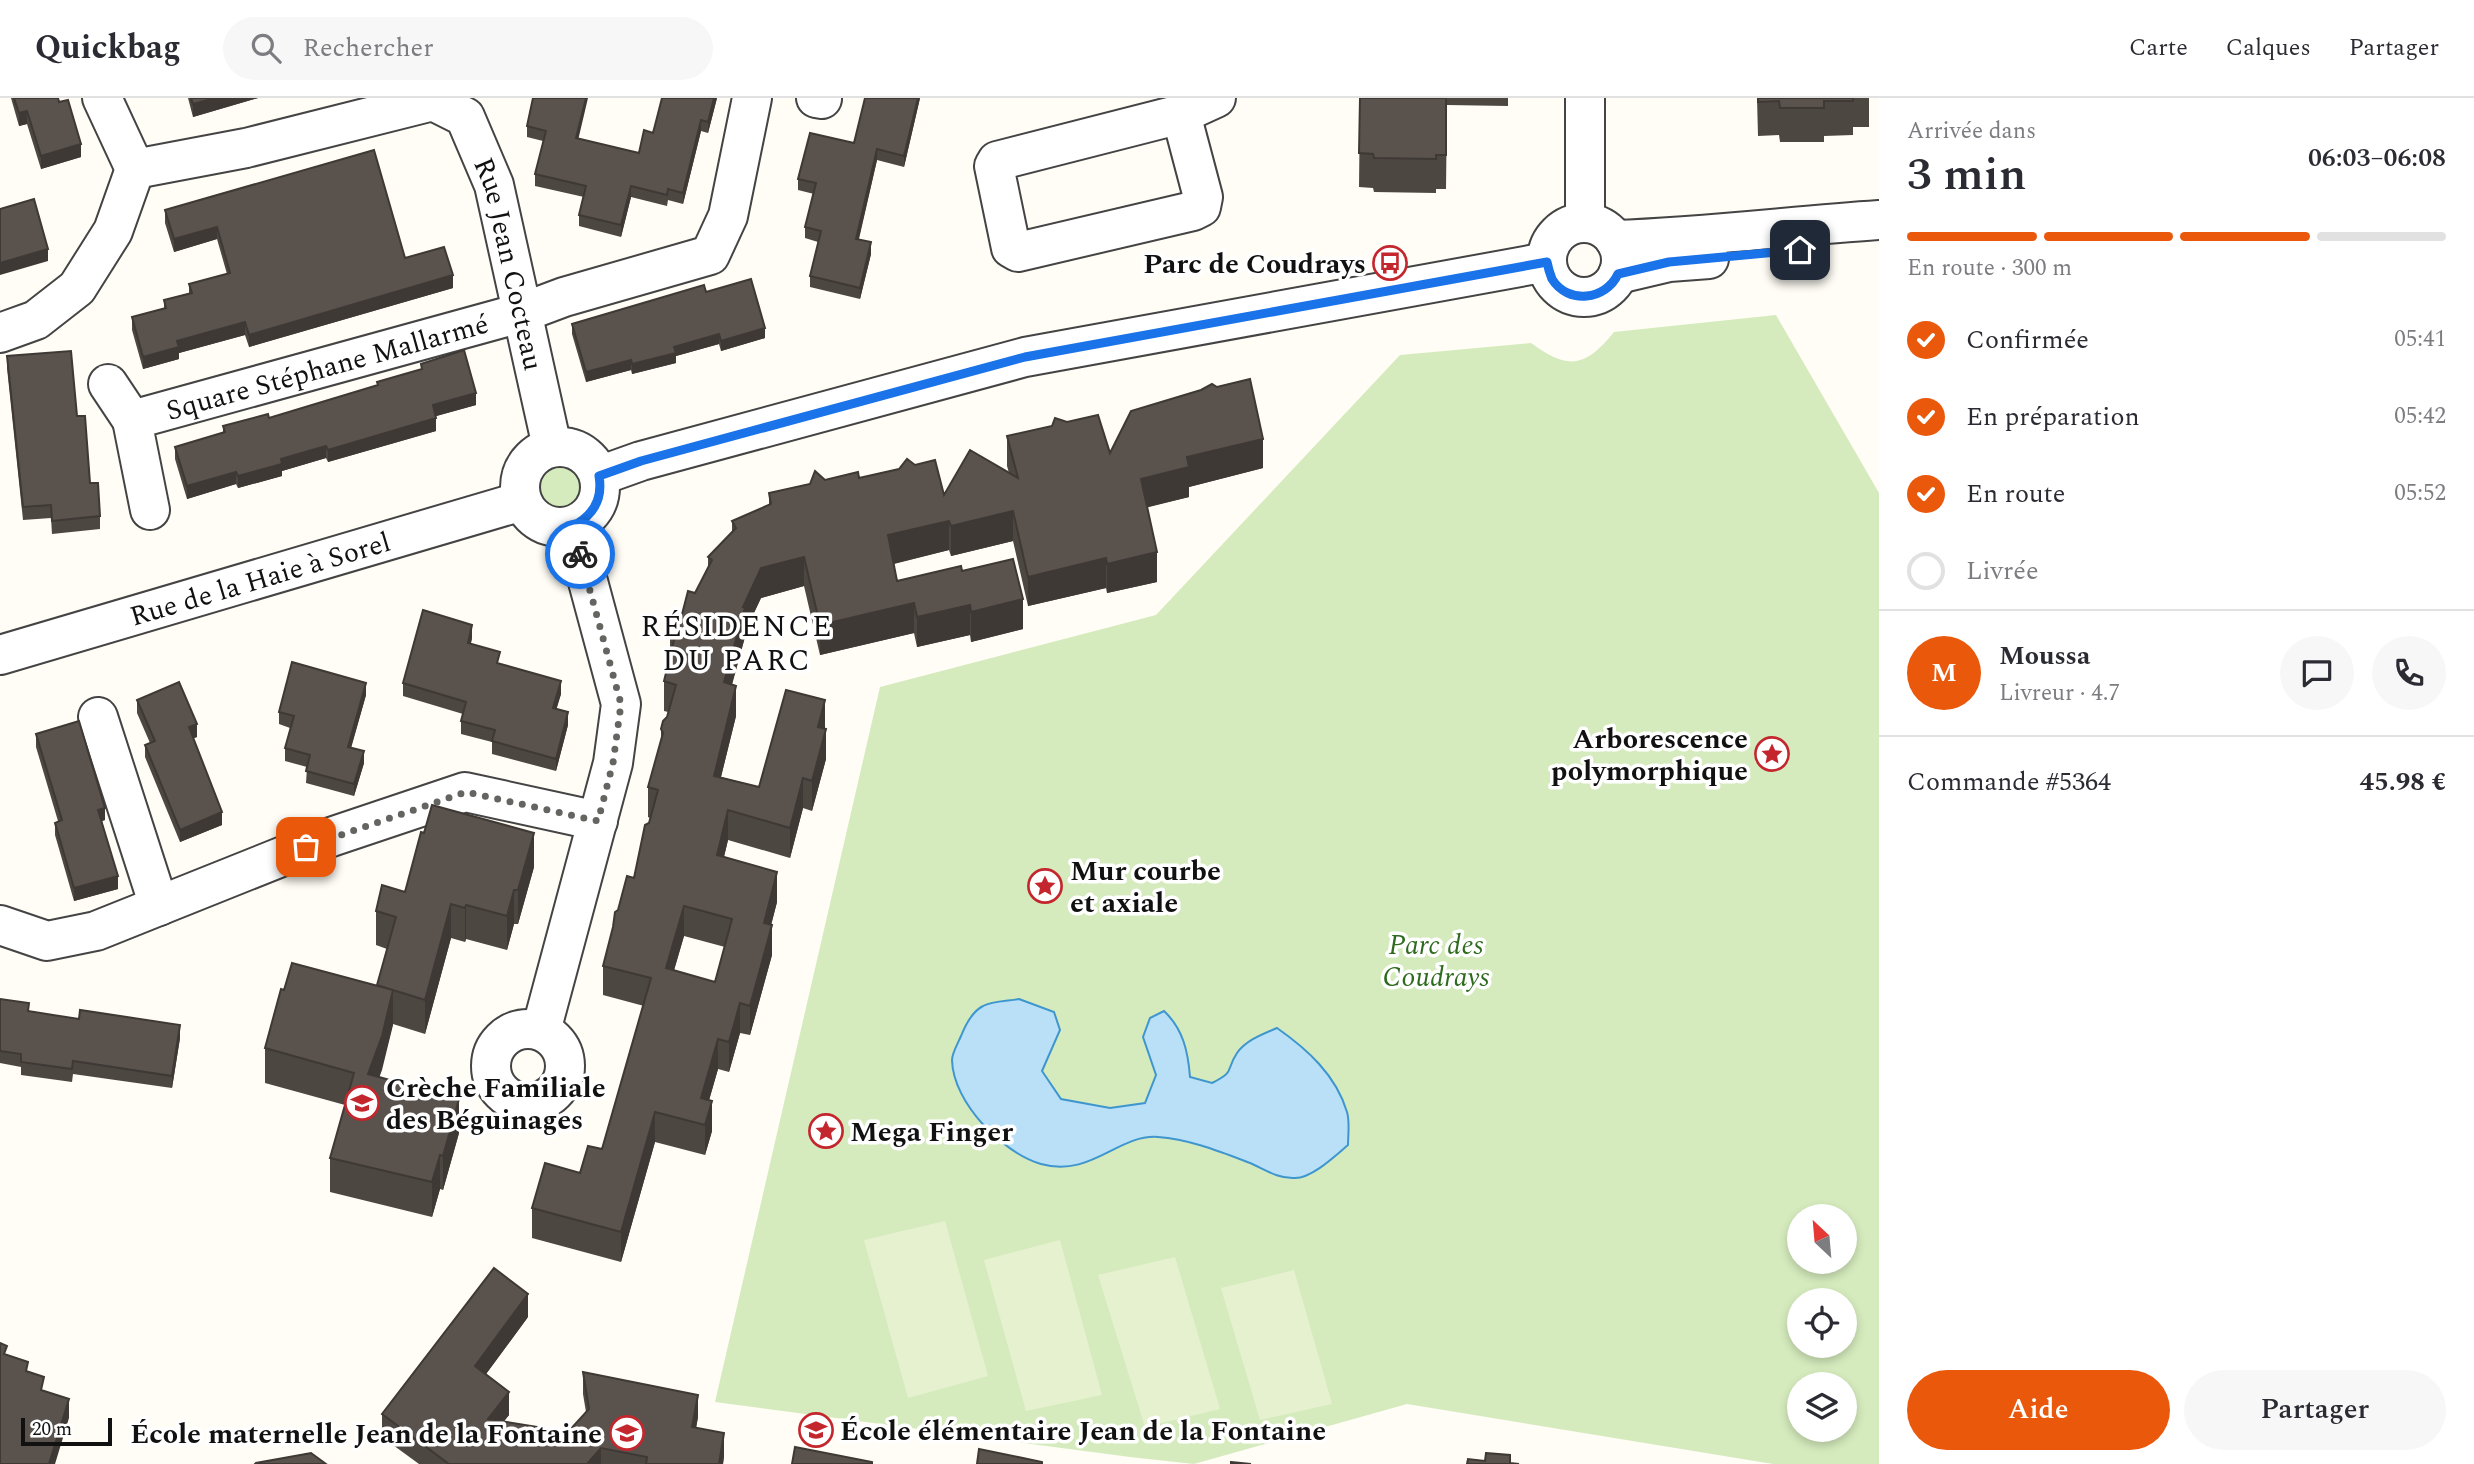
<!DOCTYPE html>
<html lang="fr">
<head>
<meta charset="utf-8">
<style>
	:root { --surface:#fff; --page:#f7f7f7; --text:#2b2b33; --muted:#7c7c81; --line:#e1e1e2; --accent:#ea580c }
	body { margin:0; font-family:Spectral,serif; background:var(--page); color:var(--text); height:100vh; display:flex; flex-direction:column; font-size:26px; white-space:nowrap }
	* { box-sizing:border-box; margin:0 }
	p { font-size:23px; color:var(--muted) }
	.icon { flex:none; width:38px; height:38px; fill:none; stroke:currentColor; stroke-width:2; stroke-linecap:round; stroke-linejoin:round }
	.map { position:relative; flex:1; overflow:hidden }
	.drawer { display:flex; flex-direction:column; background:var(--surface); width:595px }
	.drawer>* { flex:none }
	.needle { width:46px; rotate:334deg }
	.fabs { position:absolute; left:1787px; top:1106px; display:grid; gap:14px }
	.fabs a { display:grid; place-items:center; width:70px; height:70px; border-radius:50%; background:var(--surface); box-shadow:0 4px 10px #0003; font-size:35px }
	.scale { position:absolute; left:21px; bottom:18px; width:91px; box-sizing:border-box; padding-left:7px; border:4px solid #111; border-top:0; font-size:19px; line-height:24px; white-space:nowrap; color:#111; -webkit-text-stroke:5px #fff; paint-order:stroke }
	.pin { position:absolute; display:grid; place-items:center; width:60px; height:60px; color:#fff; margin:-30px; border-radius:14px; box-shadow:0 4px 10px #0006 }
	.courier { position:absolute; display:grid; place-items:center; width:70px; height:70px; margin:-35px; border:5px solid #1a73e8; border-radius:50%; background:#fff; color:#222; box-shadow:0 2px 9px #0007 }
	.headline em { font-style:normal; font-weight:600 }
	.headline div { display:flex; flex-direction:column-reverse }
	.headline { display:flex; align-items:center; justify-content:space-between; height:119px; padding:0 28px }
	h1 { font-size:46px; font-weight:600; line-height:52px }
	.bar { display:grid; grid-template-columns:repeat(4,1fr); gap:10px 7px; align-content:center; height:84px; padding:0 28px }
	.bar i { height:9px; border-radius:5px; background:var(--line) }
	.bar .on { background:var(--accent) }
	.bar p { grid-column:span 4 }
	.line { display:flex; align-items:center; gap:18px; padding:0 28px; border-top:2px solid var(--line) }
	.line div { flex:1 }
	.round { display:grid; place-items:center; flex:none; width:74px; height:74px; border-radius:37px; background:var(--page) }
	ol { padding:0 28px; list-style:none }
	li { display:flex; align-items:center; gap:21px; height:77px }
	li p { margin-inline-start:auto }
	li .icon { padding:7px; border-radius:50%; background:var(--accent); color:#fff; stroke-width:4 }
	li:last-child { color:var(--muted) }
	li i { width:38px; height:38px; border:4px solid var(--line); border-radius:50% }
	.cta { display:flex; gap:14px; margin-top:auto; padding:14px 28px }
	.cta a { flex:1; height:80px; border-radius:42px; background:var(--accent); color:#fff; font-size:28px; font-weight:600; line-height:80px; text-align:center }
	.cta a+a { background:var(--page); color:var(--text) }
	header { display:flex; align-items:center; gap:42px; box-sizing:border-box; height:98px; padding:0 35px; background:var(--surface); border-bottom:2px solid var(--line) }
	header strong { font-size:33px }
	nav { display:flex; gap:38px; margin-inline-start:auto; font-size:24px }
	.search { width:490px; height:63px; background:var(--page); display:flex; align-items:center; gap:18px; box-sizing:border-box; padding:0 24px; border-radius:38px; color:var(--muted); font-size:26px }
	main { display:flex; flex:1; min-height:0 }
	.map>svg:first-child { display:block }
	.green { fill:#d5ebbd; fill-rule:evenodd }
	.pitch { fill:#e6f2cf }
	.water { fill:#b9e0f7; stroke:#3f96cf; stroke-width:2 }
	.lines { fill:none; stroke-linecap:round; stroke-linejoin:round }
	.minor-casing { stroke:#444; stroke-width:42 }
	.minor { stroke:#fff; stroke-width:38 }
	.wall { fill:#4d4742; fill-rule:evenodd }
	.shaded-wall { fill:#3f3936 }
	.building { fill:#5a524d; stroke:#3f3936; stroke-width:2; fill-rule:evenodd }
	.done { stroke:#646461; stroke-width:7; stroke-dasharray:0 12.6 }
	.route { stroke:#1a73e8; stroke-width:9 }
	.labels { text-anchor:middle; stroke-width:7; stroke-linejoin:round; paint-order:stroke }
	.poi-label { font-size:28px; font-weight:bold; fill:#111; stroke:#fff; text-anchor:start }
	.street-label { font-size:28px; fill:#111; stroke:#fff }
	.park-label { font-size:28px; font-style:italic; fill:#2f6b1f; stroke:#fff }
	.neighbourhood-label { font-size:30px; letter-spacing:2px; fill:#111; stroke:#fff }
</style>
</head>
<body>
<header>
<strong>Quickbag</strong>
<div class="search"><svg class="icon" aria-label="search" viewBox="0 0 24 24"><circle cx="10" cy="10" r="6"/><path d="M15 15l6 6"/></svg>Rechercher</div>
<nav><a>Carte</a><a>Calques</a><a>Partager</a></nav>
</header>
<main>
<div class="map">
<svg width="1879" height="1366" viewBox="0 0 1879 1366">
	<rect width="100%" height="100%" fill="#fffdf5"/>
	<path class="green" d="M1776,217L1879,395V1366H1773L1407,1306L1194,1366L1130,1359L715,1304L880,589L1156,517L1400,257L1531,245C1568,272 1585,270 1614,234ZM1799,1118H1844V1164H1799ZM1799,1202H1844V1248H1799ZM1799,1286H1844V1332H1799Z
		M537 389a23 23 0 1 1 46 0a23 23 0 1 1-46 0Z"/>
	<path class="pitch" d="M945,1123L988,1278L908,1300L864,1142Z
		M1060,1142L1102,1297L1026,1313L984,1162Z
		M1175,1159L1220,1311L1145,1329L1098,1177Z
		M1294,1172L1332,1306L1260,1322L1221,1190Z"/>
	<path class="water" d="M1019,901L1054,914L1060,932L1042,973L1061,1001L1110,1010L1145,1005L1156,977L1143,939L1150,920L1164,913C1183,931 1188,953 1190,979L1212,985C1236,973 1225,973 1237,955C1246,942 1263,936 1277,930C1307,951 1336,977 1347,1014C1350,1024 1348,1037 1348,1047C1335,1058 1312,1080 1295,1080C1278,1081 1264,1071 1250,1065C1221,1054 1189,1041 1158,1039C1118,1036 1091,1080 1041,1066C1003,1055 953,1005 952,962C952,955 958,945 961,938C965,928 973,913 983,908C992,903 1009,903 1019,901Z"/>
	<g class="lines">
		<g class="minor-casing">
			<g id="minor">
				<path id="s1" d="M102,0L135,71L246,50L433,3L465,19L494,87L552,349"/>
				<path d="M816,0L822,1"/>
				<path d="M1585,0V125"/>
				<path d="M1181,16L1203,99L1201,109L1193,113L1018,154L1011,150L994,68L997,63Z"/>
				<path d="M1181,16L1216,0"/>
				<circle cx="1584" cy="162" r="37"/>
				<path d="M1615,142C1703,139 1791,128 1879,122"/>
				<path d="M1618,176L1669,164L1709,161"/>
				<path d="M0,235L36,222L77,190L113,133L135,71"/>
				<path d="M108,286L132,322"/>
				<circle cx="560" cy="389" r="40"/>
				<path d="M599,378L641,363L1025,259L1547,164"/>
				<path id="s2" d="M150,412L132,322L524,214L564,199L710,157L728,118L752,0"/>
				<path id="s3" d="M0,557L522,403"/>
				<path d="M98,619L159,808"/>
				<path d="M0,827L47,843L96,833L331,739L465,694L598,723"/>
				<circle cx="528" cy="968" r="37"/>
				<path d="M541,933L613,665L621,606L573,428"/>
			</g>
		</g>
		<use href="#minor" class="minor"/>
	</g>
	<path class="wall" d="M11,0H58L81,59L41,71L27,26L19,28Z
		M188,0H258L193,19Z
		M717,0L708,35L701,33L683,106L668,102L667,108L631,99L621,139L579,128V117L584,99L535,88V76L543,43L527,39V28L639,55L653,35Z
		M920,0L904,69L877,62L859,141L871,156L860,201L810,189V178L818,144L805,140V129L814,96L798,92V81L854,45Z
		M1360,0H1508V8L1447,7L1446,91H1436V95L1374,94L1373,90L1359,89Z
		M1757,0H1869V29H1853V37L1824,38V44H1780L1779,37L1758,38Z
		M165,112L405,160L453,190L249,249L245,237L179,255V261L143,271L132,232V219L164,210V202L189,195V186L227,176L217,141L174,154L165,125Z
		M706,194L765,240L721,253L719,246L676,258V265L632,276L631,272L586,284L572,236V226Z
		M7,258L77,318L90,385L100,418V431L52,436L51,420L23,422L7,270Z
		M421,266L476,307L436,318V333L328,364L326,360L282,373V378L238,390L236,386L187,401L175,361V349L223,335V328L269,320L377,288V284L421,272Z
		M1007,338L1110,355L1263,370L1189,389V399L1147,409L1157,484L1107,495L1106,490L1028,508L1013,443L951,458L949,452L894,466L897,483L962,473L1023,531L971,544L970,537L917,549L914,535L820,557L804,488L761,500L745,534V539L732,587L736,618L721,679L759,689L825,631L826,661L812,713L803,710L790,760L728,742L724,759L777,804L771,827L772,857L750,937L740,935L729,974L718,971L709,1002L712,1033L705,1057L655,1044L621,1164L532,1140V1110L580,1075L602,1051L644,908L603,897V868L618,812L634,780L650,720L648,719V689L661,643V631L667,619L668,614L664,613V583L670,560V533L679,528L708,471V459L732,435V423L769,407V395L825,382L859,380L944,397L1009,375L1007,368ZM684,838L725,849L715,884L674,872Z
		M472,540L471,545L500,566L561,596L556,611L568,627L556,673L492,656V644L461,636V623L463,616L403,598V585Z
		M366,597L351,649L364,665L354,698L306,685L307,669L285,663V650L290,630L279,626V614Z
		M137,602L197,639L193,640L222,727L180,744L145,659V647L150,645L137,615Z
		M36,636L105,722L102,723L118,791L74,803L55,737V725L58,723L36,649Z
		M534,769L518,826H514L507,852L466,841L465,844L451,840L425,936L393,926L379,979L459,1035L443,1092L440,1091L432,1119L330,1094V1060L345,1007L265,985V950L284,892L377,888L387,851L376,847V813L405,794Z
		M0,901L29,913L180,940L172,990L73,976L72,984L21,977V969L0,965Z
		M528,1219L486,1276L509,1317L503,1324L568,1334L586,1314L583,1296V1274L698,1319L696,1330L724,1358L723,1366H419L382,1339V1316Z"/>
	<path class="shaded-wall" d="M215,0H258L193,19V6Z
		M586,0H588L576,51V40Z
		M714,0H717L708,35V24Z
		M918,0H920L904,69V58Z
		M27,13V26L19,28V15Z
		M701,22V33L683,106V95Z
		M81,46V59L41,71V58Z
		M877,51V62L856,152V141Z
		M631,88V99L621,139V127Z
		M217,129V141L174,154V141Z
		M871,144V156L860,201V190Z
		M48,151V163L0,177V165Z
		M453,177V190L249,249V237Z
		M245,224V237L179,255V261L143,271V259L177,243Z
		M765,230V240L721,253V243Z
		M719,236V246L676,258V265L632,276V266L674,249Z
		M631,262V272L586,284V274Z
		M476,295V307L433,319V307Z
		M436,320V333L328,364V352Z
		M1263,341V370L1189,389V399L1141,411V381L1187,359Z
		M326,348V360L282,373V378L238,390V378L281,361Z
		M236,374V386L187,401V388Z
		M1013,413V443L951,458V428Z
		M949,423V452L888,467V437Z
		M1157,454V484L1107,495V466Z
		M804,459V488L761,500L745,534V539L724,614V584L743,509L761,470Z
		M1106,460V490L1028,508V479Z
		M1023,501V531L971,544V514Z
		M914,505V535L820,557V527Z
		M970,507V537L917,549V519Z
		M472,527V540L468,557V545Z
		M561,583V596L553,623V610Z
		M366,585V597L348,661V649Z
		M736,588V618L714,707V678Z
		M825,602V632L818,629Z
		M568,614V627L556,673V661Z
		M197,626V639L189,642V629Z
		M826,631V661L812,713V683Z
		M364,653V665L354,698V686Z
		M803,680V710L790,760V730Z
		M105,710V722L98,724V712Z
		M728,712V742L717,787V757Z
		M222,714V727L180,744V732Z
		M534,735V769L518,826V792Z
		M777,774V804L764,855V825Z
		M118,778V791L74,803V790Z
		M514,792V826L507,852V818Z
		M451,806V840L425,936V902Z
		M466,807V841L465,844V810Z
		M684,808V838L666,900V870Z
		M772,827V857L750,937V908Z
		M393,892V927L382,972L368,1010V976Z
		M740,905V935L729,974V944Z
		M180,927V940L172,990V978Z
		M718,941V971L702,1027L701,1000Z
		M459,1001V1035L443,1092V1058Z
		M712,1003V1033L705,1057V1027Z
		M655,1014V1044L621,1164V1134Z
		M440,1057V1091L432,1119V1084Z
		M528,1196V1219L475,1291V1268Z
		M509,1294V1317L488,1344V1321Z
		M698,1297V1319L692,1352V1329Z
		M69,1301V1320L55,1366H49Z
		M724,1335V1358L723,1366H719Z
		M601,1350V1366H587Z"/>
	<path class="building" d="M14,0H58L59,4L68,2L81,46L41,58L27,13L19,15Z
		M191,0H215L193,6Z
		M533,0H586L576,40L639,55L644,32L653,35L662,0H714L708,24L701,22L683,95L668,91L667,97L631,88L621,127L579,117L586,88L535,76L546,33L527,28Z
		M865,0H918L904,58L877,51L856,141L871,144L860,190L810,178L821,133L805,129L816,85L798,81L810,35L854,45Z
		M1360,0H1446V57H1436V61L1374,60L1373,56L1359,55Z
		M1758,0H1853V3H1824V10H1780L1779,3L1758,4Z
		M374,52L405,160L444,149L453,177L249,237L245,224L177,243L179,249L143,259L132,219L166,210L164,202L192,195L189,186L230,175L217,129L174,141L165,112Z
		M34,101L48,151L0,165V111Z
		M751,181L765,230L721,243L719,236L674,249L676,255L632,266L631,262L586,274L572,226L704,187L706,194Z
		M464,252L476,295L433,307L436,320L328,352L326,348L281,361L282,366L238,378L236,374L187,388L175,349L225,334L223,328L268,316L269,320L378,287L377,284L422,271L421,266Z
		M71,253L77,318H85L90,385H98L100,418L52,423L51,407L23,409L7,258Z
		M1250,281L1263,341L1187,359L1189,369L1141,381L1157,454L1107,466L1106,460L1028,479L1013,413L951,428L949,423L888,437L897,483L961,468L962,473L1013,461L1023,501L971,514L970,507L917,519L914,505L820,527L804,459L761,470L743,509H745L724,584L736,588L714,678L759,689L786,592L825,602L818,629L826,631L812,683L803,680L790,730L728,712L717,757L777,774L764,825L772,827L750,908L740,905L729,944L718,941L701,1000L712,1003L705,1027L655,1014L621,1134L532,1110L545,1065L580,1075L588,1048L602,1051L651,880L603,868L613,829L615,814L618,812L627,778L634,780L645,727L649,725L658,692L648,689L663,635L661,631L663,623L667,619L676,587L664,583L674,542L670,533L679,528L688,493L695,495L712,462L708,459L736,430L732,423L771,406L769,395L810,386L815,373L825,382L858,374L859,380L899,371L907,361L915,367L935,362L944,397L970,352L1018,380L1007,338L1052,328L1055,320L1067,324L1098,317L1110,355L1131,313L1201,292L1212,286L1217,289ZM684,808L732,821L715,884L666,870Z
		M423,512L472,527L468,545L500,554L497,565L561,583L553,610L568,614L556,661L492,643L495,632L461,623L466,604L403,585Z
		M292,564L366,585L348,649L364,653L354,686L306,673L310,657L285,650L294,618L279,614Z
		M179,584L197,626L189,629L222,714L180,732L145,647L155,643L137,602Z
		M79,623L105,710L98,712L118,778L74,790L55,725L62,722L36,636Z
		M432,707L534,735L518,792H514L507,818L466,807L465,810L451,806L425,902L377,887L396,819L376,813L382,787L405,794L421,734L424,735Z
		M292,865L393,892L382,938L368,976L459,1001L443,1058L440,1057L432,1084L330,1060L354,975L265,950L281,891L284,892Z
		M0,901L29,905L28,913L53,917L79,921L80,912L180,927L172,978L73,963L72,971L21,964V956L0,953Z
		M494,1170L528,1196L475,1268L509,1294L488,1321L568,1334L589,1311L583,1274L698,1297L692,1329L724,1335L719,1366H646L647,1359L601,1350L587,1366H449L382,1316Z
		M0,1245L7,1248L4,1256L28,1264L26,1273L44,1279L41,1292L69,1301L49,1366H0Z
		M795,1349L872,1364V1366H792Z
		M979,1351L1042,1364V1366H977Z
		M311,1355L326,1366H255L256,1365Z
		M1486,1355L1510,1357V1365L1519,1366H1467L1468,1361L1485,1363Z
		M1231,1364L1251,1366H1231Z"/>
	<g class="lines">
		<path class="done" d="M306,749L466,694L598,723L613,665L621,606L580,456"/>
		<path class="route" d="M580,456L573,428C594,417 603,401 599,378L641,363L1025,259L1547,164C1548,169 1550,176 1552,181C1568,207 1606,202 1618,176L1669,164L1800,152"/>
	</g>
	<defs>
		<g id="bus-ring" transform="scale(1.75)"><circle r="9.5" fill="#fff" stroke="#c4262e" stroke-width="1.5"/><path d="M-5-6H5V4H4V6H2V4H-2V6H-4V4H-5ZM-3.5-4V0h7V-4ZM-3.5 1.2v1.5H-2V1.2ZM2 1.2v1.5H3.5V1.2Z" fill="#c4262e"/></g>
		<g id="sight-ring" transform="scale(1.75)"><circle r="9.5" fill="#fff" stroke="#c4262e" stroke-width="1.5"/><path d="M0-6L1.8-2.2L6-1.7L2.9 1.2L3.7 5.4L0 3.3L-3.7 5.4L-2.9 1.2L-6-1.7L-1.8-2.2Z" fill="#c4262e"/></g>
		<g id="school-ring" transform="scale(1.75)"><circle r="9.5" fill="#fff" stroke="#c4262e" stroke-width="1.5"/><path d="M0-5L7-2L0 1L-7-2ZM-4 1L0 2.5L4 1V4Q0 6-4 4Z" fill="#c4262e"/></g>
	</defs>
	<g fill-rule="evenodd">
		<use href="#bus-ring" x="1390" y="165"/>
		<use href="#sight-ring" x="1772" y="656"/>
		<use href="#sight-ring" x="1045" y="788"/>
		<use href="#school-ring" x="362" y="1005"/>
		<use href="#sight-ring" x="826" y="1033"/>
		<use href="#school-ring" x="816" y="1332"/>
		<use href="#school-ring" x="627" y="1335"/>
	</g>
	<g class="labels">
		<g class="poi-label">
			<text x="1366" y="175" text-anchor="end">Parc de Coudrays</text>
			<text x="1748" y="650" text-anchor="end">Arborescence<tspan x="1748" dy="32">polymorphique</tspan></text>
			<text x="1070" y="782">Mur courbe<tspan x="1070" dy="32">et axiale</tspan></text>
			<text x="386" y="999">Crèche Familiale<tspan x="386" dy="32">des Béguinages</tspan></text>
			<text x="850" y="1043">Mega Finger</text>
			<text x="840" y="1342">École élémentaire Jean de la Fontaine</text>
			<text x="602" y="1345" text-anchor="end">École maternelle Jean de la Fontaine</text>
		</g>
		<g class="street-label">
			<text dy="10" stroke="none"><textPath href="#s1" startOffset="574">Rue Jean Cocteau</textPath></text>
			<text dy="10" stroke="none"><textPath href="#s2" startOffset="294">Square Stéphane Mallarmé</textPath></text>
			<text dy="10" stroke="none"><textPath href="#s3" startOffset="271">Rue de la Haie à Sorel</textPath></text>
		</g>
		<g class="park-label">
			<text x="1436" y="856">Parc des<tspan x="1436" dy="32">Coudrays</tspan></text>
		</g>
		<g class="neighbourhood-label">
			<text x="737" y="538">RÉSIDENCE<tspan x="737" dy="34">DU PARC</tspan></text>
		</g>
	</g>
</svg>
<div class="fabs">
<a><svg class="needle" viewBox="-14 -14 28 28"><path d="M0-13l5 13h-10z" fill="#e53935"/><path d="M0 13l5-13h-10z" fill="#7c7c81"/></svg></a>
<a><svg class="icon" aria-label="locate" viewBox="0 0 24 24"><circle cx="12" cy="12" r="6"/><path d="M12 2v4M12 18v4M2 12h4M18 12h4"/></svg></a>
<a><svg class="icon" aria-label="layers" viewBox="0 0 24 24"><path d="M12 4l9 5-9 5-9-5zM3 14l9 5 9-5"/></svg></a>
</div>
<div class="scale">20 m</div>
<div class="pin" style="left:306px;top:749px;background:#ea580c"><svg class="icon" aria-label="bag" viewBox="0 0 24 24"><path d="M5 8h14l-1 12H6zM9 8a3 3 0 0 1 6 0"/></svg></div>
<div class="pin" style="left:1800px;top:152px;background:#1f2937"><svg class="icon" aria-label="home" viewBox="0 0 24 24"><path d="M3 11l9-7 9 7M6 9v11h12V9"/></svg></div>
<div class="courier" style="left:580px;top:456px"><svg class="icon" aria-label="bike" viewBox="0 0 24 24"><circle cx="6" cy="16" r="4"/><circle cx="18" cy="16" r="4"/><path d="M6 16l4-8h5l3 8M10 8l3 8H6M13 5h3"/></svg></div>
</div>
<section class="drawer">
<div class="headline"><div><h1>3 min</h1><p>Arrivée dans</p></div><em>06:03–06:08</em></div>
<div class="bar"><i class="on"></i><i class="on"></i><i class="on"></i><i></i><p>En route · 300 m</p></div>
<ol>
<li><svg class="icon" aria-label="check" viewBox="0 0 24 24"><path d="M5 12l5 5 9-10"/></svg>Confirmée<p>05:41</p></li>
<li><svg class="icon" aria-label="check" viewBox="0 0 24 24"><path d="M5 12l5 5 9-10"/></svg>En préparation<p>05:42</p></li>
<li><svg class="icon" aria-label="check" viewBox="0 0 24 24"><path d="M5 12l5 5 9-10"/></svg>En route<p>05:52</p></li>
<li><i></i>Livrée</li>
</ol>
<div class="line" style="height:126px"><b class="round" style="background:var(--accent);color:#fff">M</b><div><b>Moussa</b><p>Livreur · 4.7</p></div><a class="round"><svg class="icon" aria-label="chat" viewBox="0 0 24 24"><path d="M4 5h16v11H9l-5 4z"/></svg></a><a class="round"><svg class="icon" aria-label="phone" viewBox="0 0 24 24"><path d="M5 4h4l2 5-3 2q2 4 5 5l2-3 5 2v4C11 20 4 13 5 4z"/></svg></a></div>
<div class="line" style="height:91px"><div>Commande #5364</div><b>45.98 €</b></div>
<div class="cta"><a>Aide</a><a>Partager</a></div>
</section>
</main>
</body>
</html>
